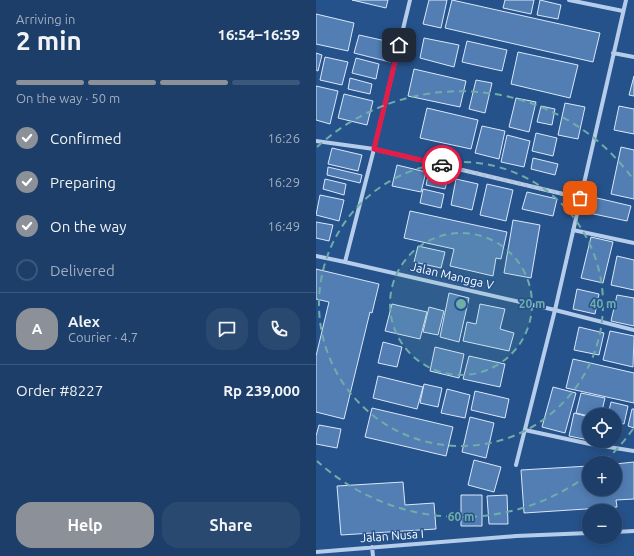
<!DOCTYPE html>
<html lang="en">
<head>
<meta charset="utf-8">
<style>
	:root { --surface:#1c3e68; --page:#294971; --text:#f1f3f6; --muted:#a0aec0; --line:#3a577c; --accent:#8c9099 }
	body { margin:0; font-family:Ubuntu,sans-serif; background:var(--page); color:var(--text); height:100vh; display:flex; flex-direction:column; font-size:15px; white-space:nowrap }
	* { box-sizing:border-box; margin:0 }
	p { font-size:13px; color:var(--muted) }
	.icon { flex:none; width:22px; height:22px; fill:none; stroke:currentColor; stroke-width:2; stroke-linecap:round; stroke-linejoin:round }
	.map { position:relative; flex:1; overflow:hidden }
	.drawer { display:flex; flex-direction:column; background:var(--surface); width:316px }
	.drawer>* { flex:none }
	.fabs { position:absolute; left:266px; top:408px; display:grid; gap:8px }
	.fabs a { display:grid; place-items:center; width:40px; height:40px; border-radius:50%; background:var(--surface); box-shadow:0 2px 10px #0003,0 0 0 1px var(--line); font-size:20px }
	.pin { position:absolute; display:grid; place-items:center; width:34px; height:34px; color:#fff; margin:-17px; border-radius:8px; box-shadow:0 2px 6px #0006 }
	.courier { position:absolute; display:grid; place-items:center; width:40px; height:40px; margin:-20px; border:3px solid #e11d48; border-radius:50%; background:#fff; color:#222; box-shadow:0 1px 5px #0007 }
	.summary em { font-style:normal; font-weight:600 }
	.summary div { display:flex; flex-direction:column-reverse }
	.summary { display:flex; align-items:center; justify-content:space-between; height:68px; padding:0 16px }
	h1 { font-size:26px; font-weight:600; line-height:30px }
	.bar { display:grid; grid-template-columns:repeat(4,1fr); gap:6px 4px; align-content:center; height:48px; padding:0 16px }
	.bar i { height:5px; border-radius:3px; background:var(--line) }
	.bar .selected { background:var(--accent) }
	.bar p { grid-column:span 4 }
	.line { display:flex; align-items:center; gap:10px; padding:0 16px; border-top:1px solid var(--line) }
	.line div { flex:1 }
	.round { display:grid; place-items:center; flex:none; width:42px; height:42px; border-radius:16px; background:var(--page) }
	ol { padding:0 16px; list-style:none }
	li { display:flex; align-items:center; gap:12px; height:44px }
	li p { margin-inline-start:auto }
	li .icon { padding:4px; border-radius:50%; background:var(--accent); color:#fff; stroke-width:4 }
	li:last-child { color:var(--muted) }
	li i { width:22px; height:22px; border:2px solid var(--line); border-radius:50% }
	.button { display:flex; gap:8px; margin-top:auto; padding:8px 16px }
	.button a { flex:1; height:46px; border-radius:16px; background:var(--accent); color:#fff; font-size:16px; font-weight:600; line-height:46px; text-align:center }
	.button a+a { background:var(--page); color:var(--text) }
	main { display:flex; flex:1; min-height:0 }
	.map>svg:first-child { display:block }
	.building { fill:#537eb4; stroke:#d9e7f8 }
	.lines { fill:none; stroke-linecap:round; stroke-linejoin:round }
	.street { stroke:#b5cdea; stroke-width:4 }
	.done { stroke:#b3c2d6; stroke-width:4; stroke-dasharray:0 7.2 }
	.route { stroke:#e11d48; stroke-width:5 }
	.ring { fill:none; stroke:#6fada8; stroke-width:2; stroke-dasharray:7 5 }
	.labels { text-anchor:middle; stroke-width:3; stroke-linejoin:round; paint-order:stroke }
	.street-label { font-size:12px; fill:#fff; stroke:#26528b }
	.centre { fill:#6fada8; stroke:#26528b; stroke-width:2 }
	.ring-label { font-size:12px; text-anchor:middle; font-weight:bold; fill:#6fada8; stroke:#26528b; stroke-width:3; stroke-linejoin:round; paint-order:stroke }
</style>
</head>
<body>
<main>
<section class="drawer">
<div class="summary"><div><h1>2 min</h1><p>Arriving in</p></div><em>16:54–16:59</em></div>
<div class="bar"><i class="selected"></i><i class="selected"></i><i class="selected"></i><i></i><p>On the way · 50 m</p></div>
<ol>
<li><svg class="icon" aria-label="check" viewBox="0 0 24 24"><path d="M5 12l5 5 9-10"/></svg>Confirmed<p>16:26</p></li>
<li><svg class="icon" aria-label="check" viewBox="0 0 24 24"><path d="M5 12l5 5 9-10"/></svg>Preparing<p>16:29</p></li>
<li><svg class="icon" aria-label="check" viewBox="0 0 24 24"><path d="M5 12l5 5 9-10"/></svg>On the way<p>16:49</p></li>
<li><i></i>Delivered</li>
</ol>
<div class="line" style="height:72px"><b class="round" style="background:var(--accent);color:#fff">A</b><div><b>Alex</b><p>Courier · 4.7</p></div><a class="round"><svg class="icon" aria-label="chat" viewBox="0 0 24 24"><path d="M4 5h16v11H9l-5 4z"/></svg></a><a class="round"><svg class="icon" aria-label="phone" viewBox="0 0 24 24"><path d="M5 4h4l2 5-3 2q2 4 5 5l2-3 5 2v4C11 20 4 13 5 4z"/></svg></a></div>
<div class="line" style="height:52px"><div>Order #8227</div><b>Rp 239,000</b></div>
<div class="button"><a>Help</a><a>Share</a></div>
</section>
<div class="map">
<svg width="318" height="556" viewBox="0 0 318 556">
	<rect width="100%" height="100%" fill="#26528b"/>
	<path class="building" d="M36,0H72L70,8Z
		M113,0H131L125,28L107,24Z
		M136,0L284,33L277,62L129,28Z
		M189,0H218L215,14L187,8Z
		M224,0L245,5L242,19L221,15Z
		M0,14L38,23L32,51L0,44Z
		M43,35L79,43L74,62L38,53Z
		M108,38L143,45L138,67L104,58Z
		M151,41L191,50L186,71L146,62Z
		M202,52L262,65L254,98L195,84Z
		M0,53L6,55L2,71L0,70Z
		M9,57L32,62L26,85L4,80Z
		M40,58L63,64L60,79L36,73Z
		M98,69L150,81L144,107L92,96Z
		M318,76V96L313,95Z
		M34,78L56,84L54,94L32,89Z
		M160,80L176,83L169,113L153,109Z
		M0,86L22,91L14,124L0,120Z
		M28,94L57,101L51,125L22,118Z
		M200,98L220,102L213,132L193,127Z
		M249,103L269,107L262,139L242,135Z
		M225,106L239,109L236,125L221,122Z
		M303,106L318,109V134L298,130Z
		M111,108L162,120L155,149L104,138Z
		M166,126L189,131L183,159L159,153Z
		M220,133L241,138L237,156L216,151Z
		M191,135L214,141L208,167L185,162Z
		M305,147L318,150V199L295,194Z
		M16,148L46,155L42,171L12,164Z
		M217,158L242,164L239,175L215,169Z
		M81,165L110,172L105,192L76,186Z
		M12,167L46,175L44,183L11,175Z
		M114,167L134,171L129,189L110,185Z
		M9,179L30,184L28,195L7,189Z
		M140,179L162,184L156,210L135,205Z
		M171,184L197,190L190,221L164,215Z
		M107,189L128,194L125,208L104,203Z
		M211,192L241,199L237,216L206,209Z
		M4,195L28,200L23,221L0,215Z
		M277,197L315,206L311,221L273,213Z
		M94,211L191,232L185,259L180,258L177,276L134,266L138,249L88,238Z
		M197,220L224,225L215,278L188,273Z
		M0,222L17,225L13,241L0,238Z
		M275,237L297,242L287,283L265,278Z
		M102,246L129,252L125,268L98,262Z
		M301,256L318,260V290L295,285Z
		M0,269L63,284L56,313L54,312L28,419L0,412V356L13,302L0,299Z
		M261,289L283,294L279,314L257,309Z
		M133,293L153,298L143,342L124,337Z
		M301,295L318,298V326L295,321Z
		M76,304L111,312L104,339L69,331Z
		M164,304L189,309L184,329L198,333L193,351L147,341L151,322L160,324Z
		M113,307L128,311L122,335L107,332Z
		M263,327L288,333L283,355L258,350Z
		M294,331L318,336L317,367L287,360Z
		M67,342L86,347L81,367L62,363Z
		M119,347L148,354L143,378L114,371Z
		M153,356L189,364L184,387L147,379Z
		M257,359L318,373V403L250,388Z
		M62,376L107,387L101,409L57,398Z
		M108,384L126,388L122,407L104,403Z
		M237,387L260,393L249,433L226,427Z
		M131,389L154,395L149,418L125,413Z
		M159,391L193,399L189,418L155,410Z
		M265,393L289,398L285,415H273V416L260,413Z
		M295,402L312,406L308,424L299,422V415H292Z
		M56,408L137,427L130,456L49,437Z
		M316,409H318V428L312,426Z
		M258,413L273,417V440L253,436Z
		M154,417L178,423L170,458L146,452Z
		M3,425L25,429L21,448L0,444V436Z
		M158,460L185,467L178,492L152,485Z
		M318,462V499L300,500L301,507L208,513L205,470L273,466V489H299V464Z
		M87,482L89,505L118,503L120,529L25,535L21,486Z
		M145,495H166V526H145Z
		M191,495L192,524H173L171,496Z"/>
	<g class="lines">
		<path class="street" d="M253,0L307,11
			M297,53L318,57
			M0,141L58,149L264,198
			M257,230L318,243
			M0,256L29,262L239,310L318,330
			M29,262L58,149L94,0
			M209,430L274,444L318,451
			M200,465L239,310L310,0
			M299,532L318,531
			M56,547L57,556
			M0,552L200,536L273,533"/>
	</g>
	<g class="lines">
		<path class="done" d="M126,165L264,198"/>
		<path class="route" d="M83,45L58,149L126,165"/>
	</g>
	<circle cx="145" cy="304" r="71" fill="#6fada8" fill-opacity=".12"/>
	<g class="ring">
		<circle cx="145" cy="304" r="71"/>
		<circle cx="145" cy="304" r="142"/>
		<path d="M317 429A213 213 0 0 1 288 462M272 475A213 213 0 0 1 1 461M1 147A213 213 0 0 1 317 179"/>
	</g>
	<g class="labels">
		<g class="street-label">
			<text transform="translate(136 276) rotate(13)" y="4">Jalan Mangga V</text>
			<text transform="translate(76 536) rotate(-4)" y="4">Jalan Nusa I</text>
		</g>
	</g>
	<circle cx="145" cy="304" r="6" class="centre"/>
	<g class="ring-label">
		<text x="216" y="308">20 m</text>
		<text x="287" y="308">40 m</text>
		<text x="145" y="521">60 m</text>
	</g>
</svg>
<div class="fabs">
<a><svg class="icon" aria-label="locate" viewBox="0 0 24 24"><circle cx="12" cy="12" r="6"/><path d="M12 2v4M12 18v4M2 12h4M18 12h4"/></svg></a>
<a>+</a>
<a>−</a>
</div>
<div class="pin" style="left:264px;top:198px;background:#ea580c"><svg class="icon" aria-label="bag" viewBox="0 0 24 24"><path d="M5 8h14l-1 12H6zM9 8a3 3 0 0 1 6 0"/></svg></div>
<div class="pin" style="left:83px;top:45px;background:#1f2937"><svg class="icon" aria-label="home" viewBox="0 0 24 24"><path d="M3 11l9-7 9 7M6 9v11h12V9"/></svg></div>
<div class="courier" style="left:126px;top:165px"><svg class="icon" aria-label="car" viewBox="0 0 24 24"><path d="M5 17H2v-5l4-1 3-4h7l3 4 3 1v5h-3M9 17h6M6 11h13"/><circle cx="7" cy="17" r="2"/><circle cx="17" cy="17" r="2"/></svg></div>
</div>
</main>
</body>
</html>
